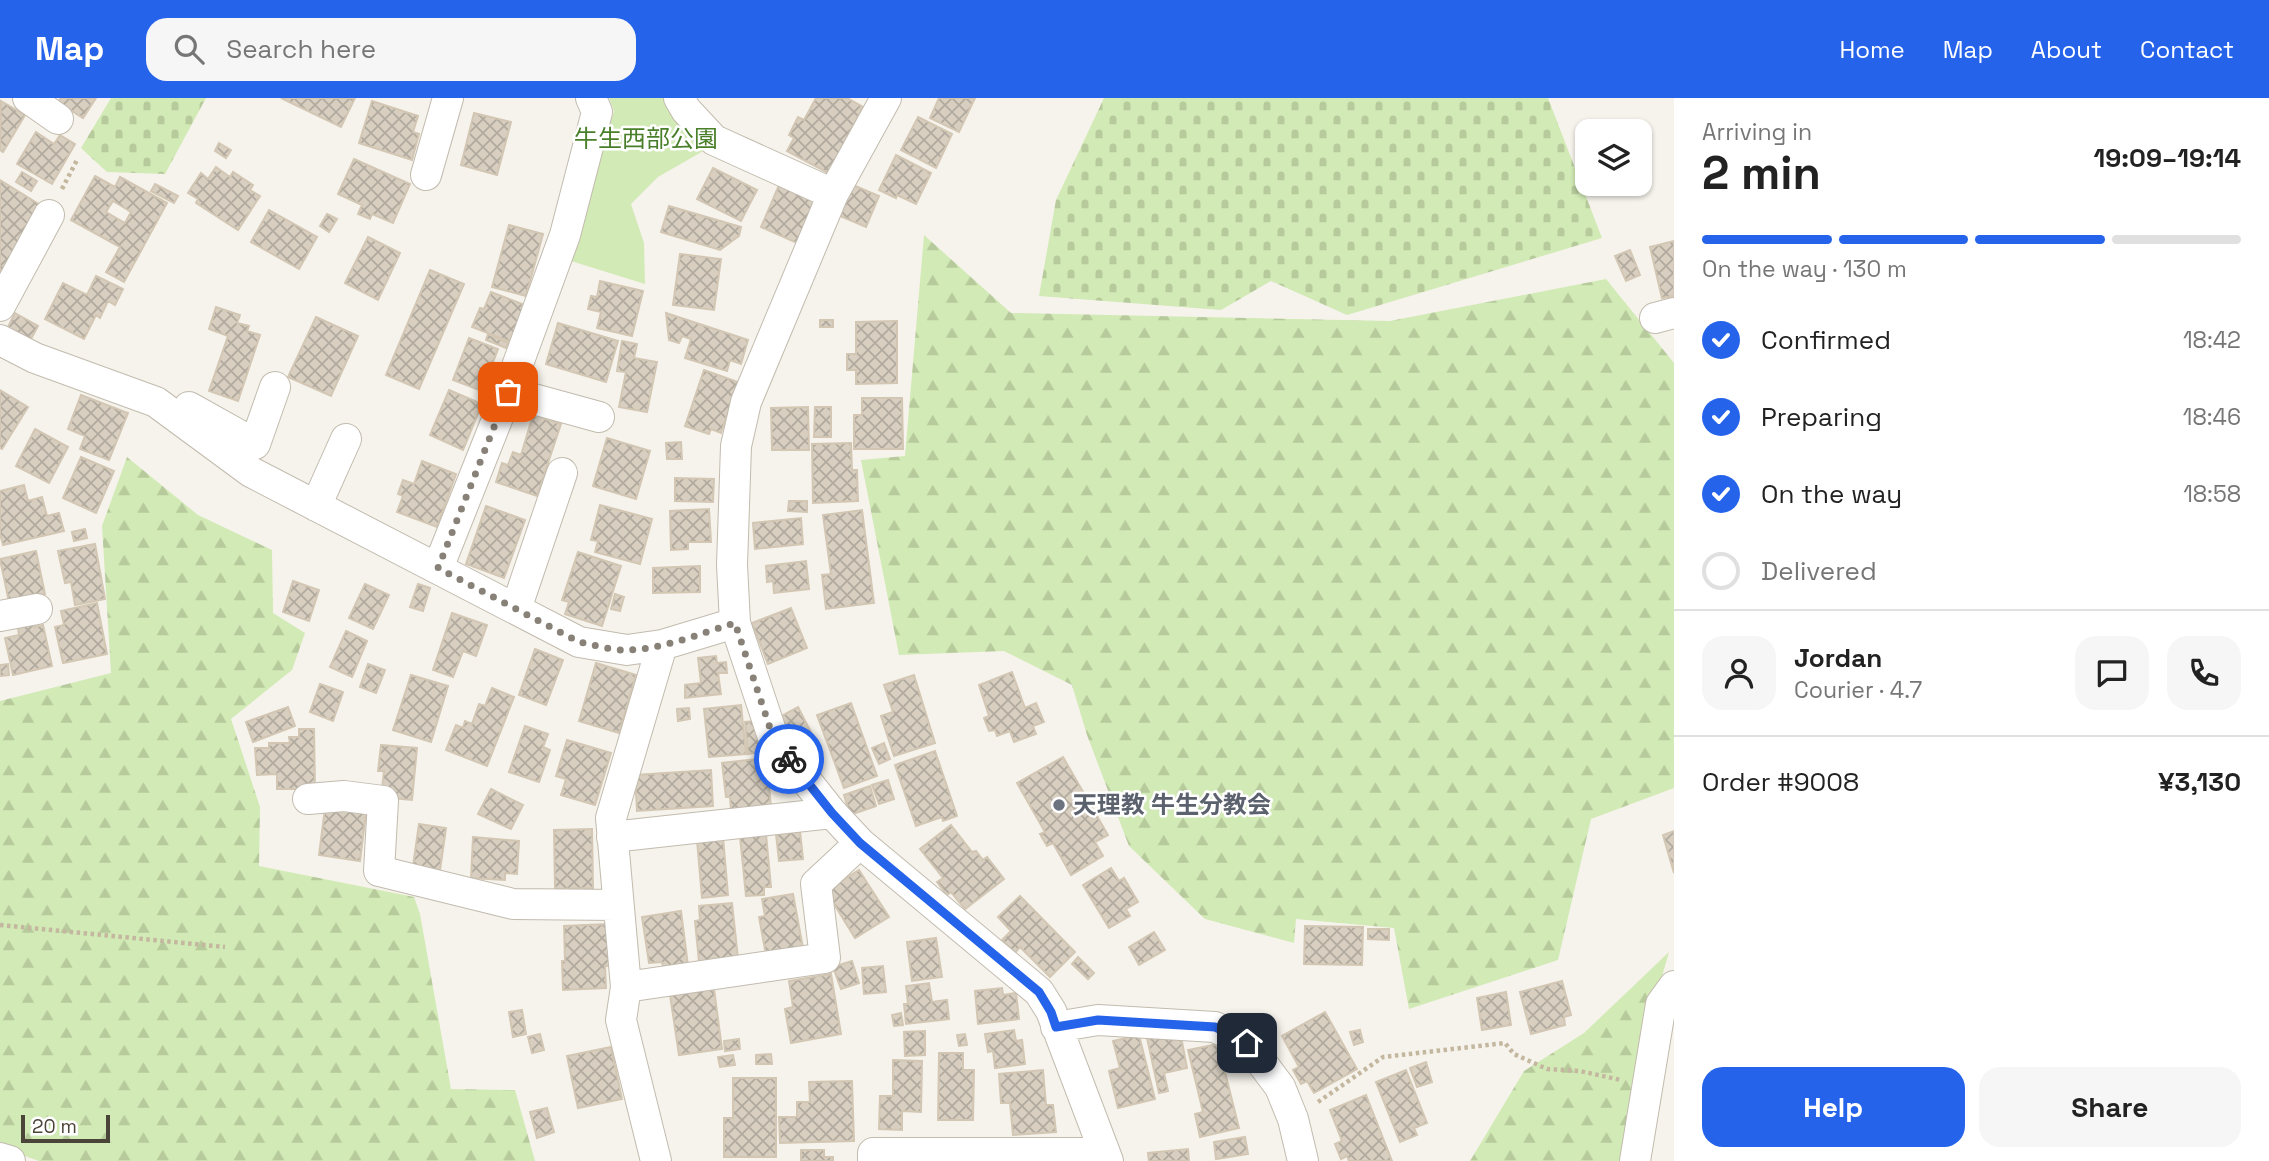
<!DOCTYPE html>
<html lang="en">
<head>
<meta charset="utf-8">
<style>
	:root { --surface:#fff; --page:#f6f6f6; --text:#222; --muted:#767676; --line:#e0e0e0; --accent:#2563eb }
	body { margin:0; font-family:"Space Grotesk","Noto Sans JP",sans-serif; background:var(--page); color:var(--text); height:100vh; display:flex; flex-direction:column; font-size:26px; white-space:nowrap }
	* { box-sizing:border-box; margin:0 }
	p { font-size:23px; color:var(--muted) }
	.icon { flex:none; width:38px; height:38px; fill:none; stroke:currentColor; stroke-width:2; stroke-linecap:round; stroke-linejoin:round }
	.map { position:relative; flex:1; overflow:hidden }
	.sheet { display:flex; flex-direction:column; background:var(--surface); width:595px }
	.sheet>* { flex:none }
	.controls { position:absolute; left:1575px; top:21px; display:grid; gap:14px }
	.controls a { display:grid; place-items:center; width:77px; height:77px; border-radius:14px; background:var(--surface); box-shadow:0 2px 5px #0004; font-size:35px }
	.scale { position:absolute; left:21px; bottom:18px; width:89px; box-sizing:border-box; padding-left:7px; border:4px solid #4b4439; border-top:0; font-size:19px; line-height:24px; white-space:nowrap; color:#4b4439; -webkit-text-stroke:5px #fff; paint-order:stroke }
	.pin { position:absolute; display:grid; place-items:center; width:60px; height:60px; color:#fff; margin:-30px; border-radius:14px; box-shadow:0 4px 10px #0006 }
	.courier { position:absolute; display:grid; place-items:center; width:70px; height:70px; margin:-35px; border:5px solid #2563eb; border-radius:50%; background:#fff; color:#222; box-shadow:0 2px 9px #0007 }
	.overview em { font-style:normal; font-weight:800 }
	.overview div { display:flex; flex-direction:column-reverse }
	.overview { display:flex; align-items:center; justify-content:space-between; height:119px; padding:0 28px }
	h1 { font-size:46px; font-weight:800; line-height:52px }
	.bar { display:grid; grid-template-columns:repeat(4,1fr); gap:10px 7px; align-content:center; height:84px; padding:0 28px }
	.bar i { height:9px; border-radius:5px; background:var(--line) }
	.bar .selected { background:var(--accent) }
	.bar p { grid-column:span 4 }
	.line { display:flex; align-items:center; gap:18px; padding:0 28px; border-top:2px solid var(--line) }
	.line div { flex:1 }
	.round { display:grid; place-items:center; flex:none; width:74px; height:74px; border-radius:21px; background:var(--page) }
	ol { padding:0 28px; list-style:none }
	li { display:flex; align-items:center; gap:21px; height:77px }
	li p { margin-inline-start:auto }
	li .icon { padding:7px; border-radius:50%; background:var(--accent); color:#fff; stroke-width:4 }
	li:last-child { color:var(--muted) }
	li i { width:38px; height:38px; border:4px solid var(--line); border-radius:50% }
	.button { display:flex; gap:14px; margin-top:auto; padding:14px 28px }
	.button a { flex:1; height:80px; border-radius:21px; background:var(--accent); color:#fff; font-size:28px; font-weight:800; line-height:80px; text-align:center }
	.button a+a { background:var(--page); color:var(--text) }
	header { display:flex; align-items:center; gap:42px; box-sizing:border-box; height:98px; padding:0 35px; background:var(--accent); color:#fff }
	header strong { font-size:33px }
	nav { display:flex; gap:38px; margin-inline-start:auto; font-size:24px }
	.search { width:490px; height:63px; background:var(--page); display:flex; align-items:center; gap:18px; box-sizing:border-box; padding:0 24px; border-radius:21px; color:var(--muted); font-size:26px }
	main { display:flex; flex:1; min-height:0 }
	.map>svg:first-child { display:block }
	.green { fill:#d2eab5 }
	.forest { fill:url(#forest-firs) }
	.cemetery { fill:url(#cemetery-stones) }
	.building { fill:url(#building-cross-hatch); stroke:#d3c7b4; stroke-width:2; fill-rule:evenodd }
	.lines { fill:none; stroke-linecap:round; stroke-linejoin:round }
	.minor-casing { stroke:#c2bbae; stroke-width:32 }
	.path { stroke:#c4b79f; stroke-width:4.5; stroke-dasharray:3.5 3.5; stroke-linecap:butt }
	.minor { stroke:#fff; stroke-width:30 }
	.done { stroke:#878178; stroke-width:7; stroke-dasharray:0 12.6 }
	.route { stroke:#2563eb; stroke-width:9 }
	.worship-dot { fill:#6b7280; stroke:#fff; stroke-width:2.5 }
	.labels { text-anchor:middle; stroke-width:5; stroke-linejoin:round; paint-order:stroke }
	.park-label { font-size:24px; fill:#4a7f2a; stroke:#fff }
	.worship-label { font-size:24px; font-weight:bold; fill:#5b616d; stroke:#fff; text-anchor:start }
</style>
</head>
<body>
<header>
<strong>Map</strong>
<div class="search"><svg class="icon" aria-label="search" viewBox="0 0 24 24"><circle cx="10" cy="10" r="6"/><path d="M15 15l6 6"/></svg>Search here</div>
<nav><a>Home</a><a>Map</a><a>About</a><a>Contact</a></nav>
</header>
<main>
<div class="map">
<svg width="1674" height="1063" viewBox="0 0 1674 1063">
	<defs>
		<pattern id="forest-firs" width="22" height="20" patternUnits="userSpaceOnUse" patternTransform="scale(1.75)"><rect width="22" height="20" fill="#d2eab5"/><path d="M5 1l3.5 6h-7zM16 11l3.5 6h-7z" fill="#b6ca9c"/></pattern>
		<pattern id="cemetery-stones" width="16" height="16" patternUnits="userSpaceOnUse" patternTransform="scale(1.75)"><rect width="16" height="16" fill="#d2eab5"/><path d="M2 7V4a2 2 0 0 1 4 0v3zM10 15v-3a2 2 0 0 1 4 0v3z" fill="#b6ca9c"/></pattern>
		<pattern id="building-cross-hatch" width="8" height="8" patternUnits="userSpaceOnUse" patternTransform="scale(1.75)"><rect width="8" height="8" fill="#d8cfc1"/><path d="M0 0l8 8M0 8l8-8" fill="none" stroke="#b1aa9e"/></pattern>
	</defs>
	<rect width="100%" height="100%" fill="#f6f3ec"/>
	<path class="green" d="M609,0H667L678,16L686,35L705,52L658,79L631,106L644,145L645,186L571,163L614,13Z"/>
	<path class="forest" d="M924,137L1011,215L1390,223L1606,181L1674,265V690L1591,721L1558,862L1409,911L1394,830L1296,821L1294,845L1205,821L1129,748L1087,637L1072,587L1004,553L899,557L861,362L905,358Z
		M127,359L198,417L272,452L273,515L305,535L292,572L231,621L260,709L259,768L414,799L420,816L451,991L515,992L535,1063H39L8,1052L0,1051V603L111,575L102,428Z
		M1669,854L1653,910L1628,1063H1470L1524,973L1584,935Z"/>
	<path class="cemetery" d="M111,0H206L165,76L107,74L81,50Z
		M1104,0H1548L1602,140L1347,217L1271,183L1221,212L1039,198L1056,102Z"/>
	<path class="building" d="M61,0H96L83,20L58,4Z
		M281,0H355L341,29Z
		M816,0H847L863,9L828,75L787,53L794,40L789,37L798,19L804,22Z
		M939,0H975L959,34L930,20Z
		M1,3L25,17L3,54L0,52Z
		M372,3L418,18L413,34L419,36L412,62L359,45Z
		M474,15L511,24L497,77L461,67Z
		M918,19L952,36L936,70L901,52Z
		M36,34L54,46L60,37L75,46L52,86L17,66Z
		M219,45L231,52L226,60L215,53Z
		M896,57L931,75L916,106L897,97L896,100L879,92Z
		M354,61L410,86L393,125L372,116L370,121L358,116L362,107L338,96Z
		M216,69L230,79L233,74L253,87L250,92L260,98L238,132L196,105L198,101L188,95L201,75L208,81Z
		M713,70L757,92L741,123L697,101Z
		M22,74L37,83L31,93L16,84Z
		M95,78L115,89L120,79L167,105L124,184L106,174L120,149L71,122ZM113,103L131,114L125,125L106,114Z
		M0,82L42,108L0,176Z
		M155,86L178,98L174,105L151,93Z
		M779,87L816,104L797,145L761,129Z
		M853,87L879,98L866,129L840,118Z
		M669,108L741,129L739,138L720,152L661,134Z
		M269,112L317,139L299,171L251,144Z
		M327,116L337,121L329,134L320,128Z
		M509,127L543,136L526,198L492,189Z
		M368,139L400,155L378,202L345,185Z
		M1674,143V198L1662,200L1650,149Z
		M1630,152L1640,177L1626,183L1615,158Z
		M680,156L721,161L714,212L673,207Z
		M430,172L464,186L419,291L386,277Z
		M96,178L123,191L115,207L108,203L100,220L96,217L84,241L45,221L63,185L87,197Z
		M600,183L643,193L632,238L597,230L601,214L588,211L591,198L597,199Z
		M491,194L525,207L511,244L472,229L480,210L484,211Z
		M216,209L240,217L237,225L249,228L247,233L260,237L238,303L209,293L228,238L209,231Z
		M15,215L38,228L30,243L7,231Z
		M666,215L748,242L741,266L730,262L727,273L685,260L691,241L682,238L679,245L669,242Z
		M316,219L358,238L331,298L288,279Z
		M820,222H833V229H820Z
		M897,223V285L856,286V272H847V256H856V224Z
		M558,225L618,243L606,284L546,266Z
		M488,236L508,245L506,250L486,242Z
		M469,240L498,251L482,293L453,282Z
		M622,243L637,246L634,260L657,264L647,314L619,309L626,274L617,273Z
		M704,272L738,284L721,335L711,331L709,336L685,328Z
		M0,292L28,309L2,351L0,350Z
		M449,292L482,306L463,352L430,337Z
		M81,297L128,315L109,362L80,351L85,338L68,331Z
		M862,300H902L903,351H854V317H862Z
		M808,309L809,352H772L771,310Z
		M815,309H831V339H814Z
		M533,317L561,326L537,398L496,384L502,365L508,367L513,354L521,357Z
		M35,331L68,349L49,385L16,368Z
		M607,340L650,353L636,401L593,388Z
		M681,344L682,361H667L666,345Z
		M851,345L852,372H857L858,403L813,405L812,346Z
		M81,359L114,373L96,415L63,400Z
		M422,363L456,376L437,429L397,414L403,398L398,396L403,382L414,386Z
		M675,380L714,381L713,404L675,403Z
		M24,387L28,403L42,399L47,418L59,415L64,433L3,447L0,436V393Z
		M789,403H807V414L788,413Z
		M600,407L652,421L640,466L595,454L598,443L591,442Z
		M486,408L525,422L504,480L466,466Z
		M709,411L711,444H688V451L671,452L670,413Z
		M862,412L874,505L826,511L822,477L831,476L823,417Z
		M801,420L803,446L755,451L753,425Z
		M85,431L87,440L74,443L72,434Z
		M95,446L105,501L75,507L71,484L65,485L58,453Z
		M36,453L45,496L9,504L0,461Z
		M578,454L621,468L602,528L565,516L569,504L562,502Z
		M806,463L809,491L774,495L773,483L767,484L766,468Z
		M700,468V494L653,495V470Z
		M293,483L319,492L309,523L283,514Z
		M365,486L389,497L373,531L349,520Z
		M418,486L430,490L423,513L410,509Z
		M615,496L624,499L620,513L611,511Z
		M97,505L107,556L63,565L55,529L64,527L61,513Z
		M791,510L807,550L768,566L752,525Z
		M452,515L487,527L476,558L463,553L453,579L433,572Z
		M35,526V529L43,527L52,568L13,577L5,540L19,537L18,530Z
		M346,533L367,543L352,579L330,569Z
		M535,551L563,562L546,607L519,597Z
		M716,558L717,565L726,564L727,575H718L721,596L685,600V587L701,585L698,560Z
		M596,565L636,577L619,635L579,623Z
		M8,566L9,577L0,578V567Z
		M368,566L385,572L376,595L360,589Z
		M1012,574L1025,610L1036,605L1044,624L1033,628L1036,636L1014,644L1010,633L997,638L995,632L989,633L984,620L989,618L979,587Z
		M411,577L448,588L431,644L393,632Z
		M914,577L935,645L894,658L881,618L893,614L884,587Z
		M320,586L343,594L333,623L310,614Z
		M492,590L514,599L487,668L446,652L456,627L463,630L465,623L472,626L479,606L485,608Z
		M851,605L877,678L844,690L817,617Z
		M741,607L746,656L709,659L704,611Z
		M288,609L295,628L253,644L246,624Z
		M798,609L811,634L789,646L776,621Z
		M689,610L690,621L678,623L677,611Z
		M755,623L766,653L748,656L745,624Z
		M525,628L548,636L543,649L550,652L539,684L509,674Z
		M299,631H314L315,691H277V676L257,677L255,650H269V645H290L289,639H299Z
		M567,642L611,655L595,707L561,697L566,681L556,678Z
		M884,645L890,661L879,666L872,650Z
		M381,647L417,650L412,702L381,699L384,673H378Z
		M935,653L957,718L943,723L942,719L916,728L895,667Z
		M1063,659L1108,737L1095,744L1103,758L1071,777L1053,745L1047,748L1040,736L1045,734L1017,685Z
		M766,660L771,708L731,712L730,699H726L722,665Z
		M711,672L713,708L637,713L635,677Z
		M888,682L894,701L879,706L872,687Z
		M870,688L876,708L850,717L844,697Z
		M491,691L523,707L511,731L478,716Z
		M325,710L366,715L360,763L319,757Z
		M419,726L446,730L440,772L413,768Z
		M951,727L972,754L976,753L983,762L987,759L1004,781L965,811L951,794L947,797L937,784L943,780L920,751Z
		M592,731L593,790L555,791L554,732Z
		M800,733L803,761L779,763L776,736Z
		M1674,733V775L1663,737Z
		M766,736L771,789H764V797L746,798L740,739Z
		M473,739L519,743L517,776L505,775V782L471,780Z
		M723,739L728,797L702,800L697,742Z
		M1111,770L1119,783L1124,780L1138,804L1126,811L1130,818L1109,830L1083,787Z
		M859,772L889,819L855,840L826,793Z
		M793,796L803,850L766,857L759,819L765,818L762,801Z
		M1020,798L1075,854L1050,879L1020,849L1015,855L1002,842L1011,833L998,819Z
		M732,805L738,860L699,864L695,823L700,822L699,808Z
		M681,813L688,868L664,872L662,864L649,865L642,819Z
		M607,826L609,868H605L606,890L563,892L562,863H565L564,828Z
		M1305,828L1363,829L1362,867L1304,866Z
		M1368,831H1389V842L1368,841Z
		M1154,834L1165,852L1139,867L1129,849Z
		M936,840L942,879L912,883L907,844Z
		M1078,859L1094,875L1088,881L1072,866Z
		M852,863L859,885L841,891L833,869Z
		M883,868L886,894L864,896L862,870Z
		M831,876L841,936L791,945L785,911L793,909L789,883Z
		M1562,883L1571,917L1564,919L1565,927L1531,936L1520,894Z
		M929,885L932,904L947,902L949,921L906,926L904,906H908L906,888Z
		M1002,890L1003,897L1016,895L1019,921L978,926L975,893Z
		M714,891L722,951L679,957L670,897Z
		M1506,894L1511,927L1482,932L1477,900Z
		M522,912L526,936L513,939L509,914Z
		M1325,914L1357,971L1314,995L1307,983L1301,986L1293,972L1299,969L1282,938Z
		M901,915L903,927L894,928L892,917Z
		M1014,932L1016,943L1022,942L1025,966L995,970L993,953L988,954L985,936Z
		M1360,932L1363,944L1354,947L1350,934Z
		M925,933V957L905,958L904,934Z
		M1180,933L1187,970L1164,975L1168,993L1159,995L1147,940Z
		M540,936L544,952L532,955L528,939Z
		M965,936L967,947L959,948L957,937Z
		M1139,937L1155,1001L1118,1010L1109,973L1120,970L1113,943Z
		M739,941L740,951L725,953L724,943Z
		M1218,946L1239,1030L1200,1039L1195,1016L1203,1014L1188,952Z
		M611,949L622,1001L578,1010L567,958Z
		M939,955H963V972H974L973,1022H938Z
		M771,956L772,966H756V957Z
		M733,957L735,967L720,969L718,959Z
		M893,962L922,963L921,1014L902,1013V1032L879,1031L880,998H893Z
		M1426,964L1432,984L1417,989L1410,970Z
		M1043,972L1046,1007H1053L1056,1034L1013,1037L1010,1005H1001L999,976Z
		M1406,972L1427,1025L1414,1030L1417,1037L1400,1044L1376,984Z
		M733,980H776V1059H724V1020H733Z
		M852,983L854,1043L780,1045L779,1019H797V1004H810L809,984Z
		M1366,997L1392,1063H1349L1347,1058L1341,1061L1335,1046L1342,1043L1330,1012Z
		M547,1010L554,1034L537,1040L530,1014Z
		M1245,1039L1248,1056L1216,1061L1214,1044Z
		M1188,1051L1189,1063H1149L1148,1055Z
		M801,1052H824V1059H833V1063H801Z"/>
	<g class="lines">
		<g class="minor-casing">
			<path id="minor" d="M28,0L58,21
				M679,0L686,12L714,42L833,96
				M886,0L833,96L746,304L736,348L732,467L735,525L774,642L832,715L860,745L1039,894L1051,913L1108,1063
				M426,77L448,0
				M0,208L49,117
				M1655,220L1674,215
				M0,242L35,260L156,304L251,374L579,544L627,552L662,547
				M508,294L599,319
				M189,309L255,346L275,289
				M316,408L346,341
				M438,470L504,304L565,137L597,14L591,0
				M516,511L562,375
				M0,518L37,511
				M308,701L344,698L383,703L379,773L513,806L618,807
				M612,739L832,715
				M626,889L825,860L816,786L860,745
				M1056,929L1098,922L1215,929L1247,945L1280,989L1293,1021L1303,1063
				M0,1060L10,1063
				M656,1063L621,922L626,889L611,720L662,547L735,525
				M873,1063V1055H1105
				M1635,1063L1661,906L1674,888"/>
		</g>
		<path class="path" d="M62,91L77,62
			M0,827L225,849
			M1318,1004L1383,959L1505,945L1514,956L1547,971L1580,973L1621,982"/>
		<use href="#minor" class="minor"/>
	</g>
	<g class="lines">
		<path class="done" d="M508,294L438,470L579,544C595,547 613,553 628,552C664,551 701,535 735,525L774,642L789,661"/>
		<path class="route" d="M789,661L832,715L860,745L1039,894L1051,914L1056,929L1098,922L1215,929L1247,945"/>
	</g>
	<circle class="worship-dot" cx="1059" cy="707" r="7"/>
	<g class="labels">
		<g class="park-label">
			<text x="646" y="49">牛生西部公園</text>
		</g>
		<g class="worship-label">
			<text x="1073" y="715">天理教 牛生分教会</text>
		</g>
	</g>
</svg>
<div class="controls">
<a><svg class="icon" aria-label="layers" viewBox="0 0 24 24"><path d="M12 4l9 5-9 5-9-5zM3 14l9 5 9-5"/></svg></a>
</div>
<div class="scale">20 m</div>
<div class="pin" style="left:508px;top:294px;background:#ea580c"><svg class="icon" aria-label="bag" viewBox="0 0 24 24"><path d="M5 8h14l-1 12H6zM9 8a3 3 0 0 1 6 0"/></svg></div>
<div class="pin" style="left:1247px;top:945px;background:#1f2937"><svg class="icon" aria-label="home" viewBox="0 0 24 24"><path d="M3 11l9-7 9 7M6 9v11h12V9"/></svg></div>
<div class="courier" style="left:789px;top:661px"><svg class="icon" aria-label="bike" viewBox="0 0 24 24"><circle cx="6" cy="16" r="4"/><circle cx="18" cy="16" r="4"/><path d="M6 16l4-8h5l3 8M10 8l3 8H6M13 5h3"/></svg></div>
</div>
<section class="sheet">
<div class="overview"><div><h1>2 min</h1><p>Arriving in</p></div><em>19:09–19:14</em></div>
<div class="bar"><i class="selected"></i><i class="selected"></i><i class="selected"></i><i></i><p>On the way · 130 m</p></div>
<ol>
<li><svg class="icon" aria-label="check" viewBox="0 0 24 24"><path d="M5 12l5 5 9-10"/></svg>Confirmed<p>18:42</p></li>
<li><svg class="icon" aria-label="check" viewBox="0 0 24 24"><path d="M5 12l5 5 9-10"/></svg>Preparing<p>18:46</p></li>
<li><svg class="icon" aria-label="check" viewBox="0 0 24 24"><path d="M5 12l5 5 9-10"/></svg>On the way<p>18:58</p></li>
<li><i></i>Delivered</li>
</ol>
<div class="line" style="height:126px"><a class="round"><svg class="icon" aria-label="person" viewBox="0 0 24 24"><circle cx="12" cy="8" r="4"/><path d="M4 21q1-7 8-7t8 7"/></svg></a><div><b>Jordan</b><p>Courier · 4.7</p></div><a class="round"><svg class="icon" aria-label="chat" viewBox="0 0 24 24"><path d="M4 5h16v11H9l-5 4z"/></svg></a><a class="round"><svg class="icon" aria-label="phone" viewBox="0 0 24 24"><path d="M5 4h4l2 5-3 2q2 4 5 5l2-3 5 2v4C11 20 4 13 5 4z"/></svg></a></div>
<div class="line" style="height:91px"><div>Order #9008</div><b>¥3,130</b></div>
<div class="button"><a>Help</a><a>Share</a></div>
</section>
</main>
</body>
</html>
